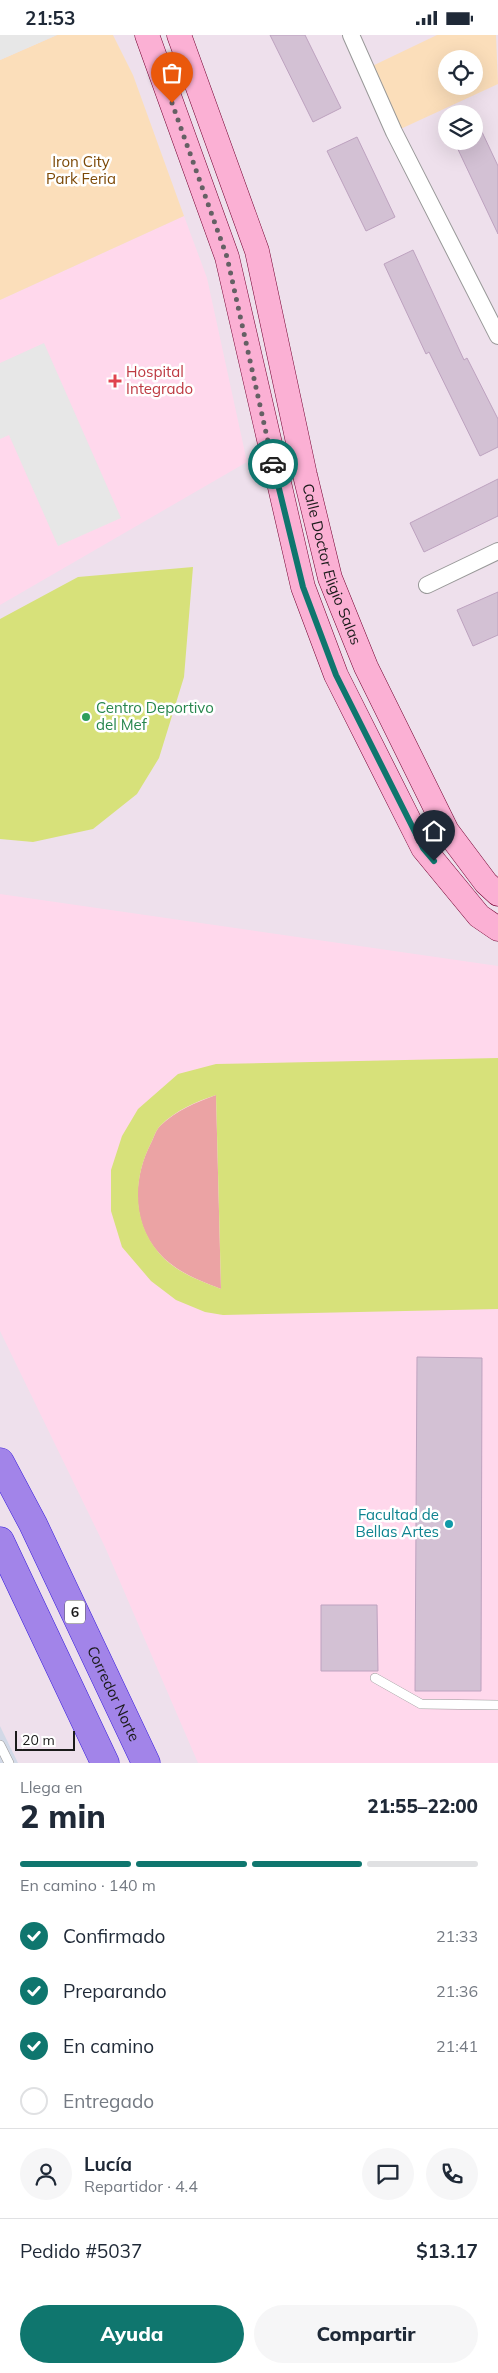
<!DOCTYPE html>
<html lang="es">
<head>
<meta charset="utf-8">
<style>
	:root { --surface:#fff; --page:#f6f6f7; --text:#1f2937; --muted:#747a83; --line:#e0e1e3; --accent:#0f766e }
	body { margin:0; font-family:Mulish,sans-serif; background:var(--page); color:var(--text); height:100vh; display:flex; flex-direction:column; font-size:19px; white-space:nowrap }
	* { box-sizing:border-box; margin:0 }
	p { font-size:16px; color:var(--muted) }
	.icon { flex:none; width:28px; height:28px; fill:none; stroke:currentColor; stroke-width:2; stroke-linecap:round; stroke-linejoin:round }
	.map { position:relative; height:1728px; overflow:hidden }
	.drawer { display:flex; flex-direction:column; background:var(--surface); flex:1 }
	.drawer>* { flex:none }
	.controls { position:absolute; left:438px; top:15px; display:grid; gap:10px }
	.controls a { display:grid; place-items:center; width:45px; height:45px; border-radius:50%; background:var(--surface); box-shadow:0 5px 20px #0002; font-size:25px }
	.scale { position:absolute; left:15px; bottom:12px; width:60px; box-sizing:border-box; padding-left:5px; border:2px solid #1b1b1b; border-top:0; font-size:14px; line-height:18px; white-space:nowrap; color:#1b1b1b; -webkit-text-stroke:4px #fff; paint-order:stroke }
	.pin { position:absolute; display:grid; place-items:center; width:42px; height:42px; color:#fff; margin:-51px -21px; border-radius:50% 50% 50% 0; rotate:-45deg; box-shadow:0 0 5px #0007 }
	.pin .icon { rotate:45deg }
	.courier { position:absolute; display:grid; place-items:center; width:50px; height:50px; margin:-25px; border:4px solid #0f766e; border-radius:50%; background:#fff; color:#222; box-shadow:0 1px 6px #0007 }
	.summary em { font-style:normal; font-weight:800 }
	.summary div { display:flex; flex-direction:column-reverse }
	.summary { display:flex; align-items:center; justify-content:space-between; height:85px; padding:0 20px }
	h1 { font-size:32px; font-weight:800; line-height:38px }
	.bar { display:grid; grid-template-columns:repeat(4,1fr); gap:8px 5px; align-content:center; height:60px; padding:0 20px }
	.bar i { height:6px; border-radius:4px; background:var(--line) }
	.bar .on { background:var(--accent) }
	.bar p { grid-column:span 4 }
	.line { display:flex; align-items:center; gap:12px; padding:0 20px; border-top:1px solid var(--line) }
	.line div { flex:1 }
	.round { display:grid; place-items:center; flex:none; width:52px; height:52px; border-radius:26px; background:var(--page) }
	ol { padding:0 20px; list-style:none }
	li { display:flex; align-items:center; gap:15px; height:55px }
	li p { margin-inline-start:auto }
	li .icon { padding:5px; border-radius:50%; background:var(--accent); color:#fff; stroke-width:4 }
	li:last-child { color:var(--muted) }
	li i { width:28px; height:28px; border:2px solid var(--line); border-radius:50% }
	.primary-button { display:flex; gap:10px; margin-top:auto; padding:10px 20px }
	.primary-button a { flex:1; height:58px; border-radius:30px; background:var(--accent); color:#fff; font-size:20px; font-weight:800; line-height:58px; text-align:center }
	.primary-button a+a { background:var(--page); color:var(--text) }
	.status { display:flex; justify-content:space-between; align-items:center; height:35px; padding:0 25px; background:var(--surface); direction:ltr }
	.status svg { height:14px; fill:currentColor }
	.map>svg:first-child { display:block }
	.industrial { fill:#d2d9e7 }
	.education { fill:#ffd8ec }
	.grass { fill:#eba3a4 }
	.park { fill:#fbdeba; fill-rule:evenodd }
	.pitch { fill:#d7e17a; fill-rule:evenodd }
	.parking { fill:#e7e7e7 }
	.building { fill:#d3c1d4; stroke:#bda2bf }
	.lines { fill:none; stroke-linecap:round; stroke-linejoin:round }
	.lane-casing { stroke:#989898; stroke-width:10 }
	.street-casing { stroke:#989898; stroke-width:18 }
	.secondary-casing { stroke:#740130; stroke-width:25 }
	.highway-casing { stroke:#371ddc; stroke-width:29 }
	.lane { stroke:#fff; stroke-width:9 }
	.street { stroke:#fff; stroke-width:16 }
	.secondary { stroke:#fbb0d4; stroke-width:24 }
	.highway { stroke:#a284e9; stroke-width:28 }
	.done { stroke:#656064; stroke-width:5; stroke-dasharray:0 9 }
	.route { stroke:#0f766e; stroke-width:6 }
	.health-dot { fill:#e0444e; stroke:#fff; stroke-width:2 }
	.leisure-dot { fill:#2e9e5b; stroke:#fff; stroke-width:2 }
	.culture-dot { fill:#0f9aa8; stroke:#fff; stroke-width:2 }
	.labels { text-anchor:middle; stroke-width:5; stroke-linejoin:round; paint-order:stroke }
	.shield { fill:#fff; stroke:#5f5f5f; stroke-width:1 }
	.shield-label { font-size:14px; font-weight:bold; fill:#1b1b1b }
	.park-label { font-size:15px; fill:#7c4907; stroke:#fff }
	.health-label { font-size:15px; fill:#be3a42; stroke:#fff; text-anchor:start }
	.street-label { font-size:15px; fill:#1b1b1b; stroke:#fff }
	.leisure-label { font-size:15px; fill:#27864d; stroke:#fff; text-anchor:start }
	.culture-label { font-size:15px; fill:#0d838f; stroke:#fff; text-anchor:end }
</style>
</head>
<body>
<div class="status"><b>21:53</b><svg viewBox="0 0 49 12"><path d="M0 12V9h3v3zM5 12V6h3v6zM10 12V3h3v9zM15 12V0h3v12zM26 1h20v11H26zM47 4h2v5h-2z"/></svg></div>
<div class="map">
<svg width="498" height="1728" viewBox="0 0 498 1728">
	<rect width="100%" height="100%" fill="#eee0ec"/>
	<path class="industrial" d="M0,1691L18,1728H0Z"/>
	<path class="education" d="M184,181L207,243L247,427L0,570V265Z
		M0,859L498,931V1728H198L105,1512L0,1296Z"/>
	<path class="grass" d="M216,1060L221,1254C198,1245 176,1237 159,1218C131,1187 133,1143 151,1108C154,1102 156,1095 160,1091C177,1075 195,1068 216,1060Z"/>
	<path class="park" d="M57,0H113L133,40L184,181L0,265V25Z
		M437,0H496L498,49L394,97L366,34ZM446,24H474V51H446Z"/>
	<path class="pitch" d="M193,532L184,642L159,723L137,759L93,794L33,807L0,804V584L78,542Z
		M498,1023V1274L223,1280L205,1277L176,1265L151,1246L122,1212L111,1176V1135L122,1101L138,1074L178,1039L216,1029ZM216,1060L221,1253V1254C198,1245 175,1237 159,1218C132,1187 133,1143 151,1108C154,1102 156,1095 160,1091C176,1075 195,1067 216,1060Z"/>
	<path class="parking" d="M0,0H57L0,25Z
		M44,308L121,483L58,511L9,400L0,404V328Z"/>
	<path class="building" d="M270,0H305L341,73L313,87Z
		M474,80L498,131V199L454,106H474Z
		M357,102L395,182L366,196L327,116Z
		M413,215L464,325L467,323L498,384V412L480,421L429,317L426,319L384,229Z
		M498,444V481L424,517L410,488Z
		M498,557V600L473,611L457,575Z
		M417,1322L482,1323L481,1656H415Z
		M321,1570H377L378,1636H321Z"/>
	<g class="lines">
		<g class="lane-casing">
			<path id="lane" d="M375,1643L421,1669L498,1670
				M0,1710L9,1728"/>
		</g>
		<g class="street-casing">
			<path id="street" d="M351,0L394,97L498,301
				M427,550L498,516"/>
		</g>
		<g class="secondary-casing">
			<g id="secondary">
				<path d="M147,0L227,222L303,552L336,640L423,813L479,881L498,894"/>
				<path id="s1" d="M179,0L257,216L305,440L330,543L366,632L447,796L486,848L498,859"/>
			</g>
		</g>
		<g class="highway-casing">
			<g id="highway">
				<path id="s2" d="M0,1427L33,1489L146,1728"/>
				<path d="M0,1506L105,1728"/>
			</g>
		</g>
		<use href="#lane" class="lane"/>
		<use href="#street" class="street"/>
		<use href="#secondary" class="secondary"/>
		<use href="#highway" class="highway"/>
	</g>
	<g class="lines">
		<path class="done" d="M172,68L227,222L273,429"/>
		<path class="route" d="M273,429L303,552L336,640L423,813L434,826"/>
	</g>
	<path class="health-dot" d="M112.5 338.5h5v5h5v5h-5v5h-5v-5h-5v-5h5z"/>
	<circle class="leisure-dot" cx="86" cy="682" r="5"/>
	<circle class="culture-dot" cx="449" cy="1489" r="5"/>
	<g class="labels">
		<rect class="shield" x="65" y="1565.5" width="20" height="23" rx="4"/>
		<g class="shield-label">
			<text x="75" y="1582">6</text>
		</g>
		<g class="park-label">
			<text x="81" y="132">Iron City<tspan x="81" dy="17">Park Feria</tspan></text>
		</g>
		<g class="health-label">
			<text x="126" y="342">Hospital<tspan x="126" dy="17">Integrado</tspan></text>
		</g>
		<g class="street-label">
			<text dy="5" stroke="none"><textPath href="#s1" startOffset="552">Calle Doctor Eligio Salas</textPath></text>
			<text dy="5" stroke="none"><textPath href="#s2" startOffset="258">Corredor Norte</textPath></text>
		</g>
		<g class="leisure-label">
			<text x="96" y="678">Centro Deportivo<tspan x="96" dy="17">del Mef</tspan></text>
		</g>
		<g class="culture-label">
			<text x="439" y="1485">Facultad de<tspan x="439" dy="17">Bellas Artes</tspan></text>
		</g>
	</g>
</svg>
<div class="controls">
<a><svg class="icon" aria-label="locate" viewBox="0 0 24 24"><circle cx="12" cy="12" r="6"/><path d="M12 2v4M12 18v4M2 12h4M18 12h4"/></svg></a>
<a><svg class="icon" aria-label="layers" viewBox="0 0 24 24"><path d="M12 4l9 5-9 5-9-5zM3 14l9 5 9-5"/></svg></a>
</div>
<div class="scale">20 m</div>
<div class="pin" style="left:172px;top:68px;background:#ea580c"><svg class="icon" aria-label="bag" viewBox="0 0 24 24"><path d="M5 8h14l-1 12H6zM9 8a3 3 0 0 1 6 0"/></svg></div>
<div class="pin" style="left:434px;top:826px;background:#1f2937"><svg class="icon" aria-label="home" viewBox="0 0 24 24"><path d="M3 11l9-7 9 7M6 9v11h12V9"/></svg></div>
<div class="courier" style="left:273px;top:429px"><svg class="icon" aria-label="car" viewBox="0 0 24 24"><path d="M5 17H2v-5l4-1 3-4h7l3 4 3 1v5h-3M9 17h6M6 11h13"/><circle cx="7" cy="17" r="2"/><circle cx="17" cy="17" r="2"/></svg></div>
</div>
<section class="drawer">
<div class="summary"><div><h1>2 min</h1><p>Llega en</p></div><em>21:55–22:00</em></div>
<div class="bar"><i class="on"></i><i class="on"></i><i class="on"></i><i></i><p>En camino · 140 m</p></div>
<ol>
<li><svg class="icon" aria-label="check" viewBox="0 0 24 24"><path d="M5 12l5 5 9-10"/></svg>Confirmado<p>21:33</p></li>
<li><svg class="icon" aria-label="check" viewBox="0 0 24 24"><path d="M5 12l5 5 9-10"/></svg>Preparando<p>21:36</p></li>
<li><svg class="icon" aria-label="check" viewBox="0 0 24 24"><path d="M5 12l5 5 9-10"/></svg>En camino<p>21:41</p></li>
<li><i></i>Entregado</li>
</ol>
<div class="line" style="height:90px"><a class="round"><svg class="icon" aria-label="person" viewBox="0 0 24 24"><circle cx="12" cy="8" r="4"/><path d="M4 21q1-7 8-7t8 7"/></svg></a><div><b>Lucía</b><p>Repartidor · 4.4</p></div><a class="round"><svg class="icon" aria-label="chat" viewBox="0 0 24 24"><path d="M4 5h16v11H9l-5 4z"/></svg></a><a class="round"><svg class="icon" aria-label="phone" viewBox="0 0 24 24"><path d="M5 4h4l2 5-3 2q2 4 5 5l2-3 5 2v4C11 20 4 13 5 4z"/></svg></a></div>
<div class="line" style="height:65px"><div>Pedido #5037</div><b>$13.17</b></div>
<div class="primary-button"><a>Ayuda</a><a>Compartir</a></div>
</section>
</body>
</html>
